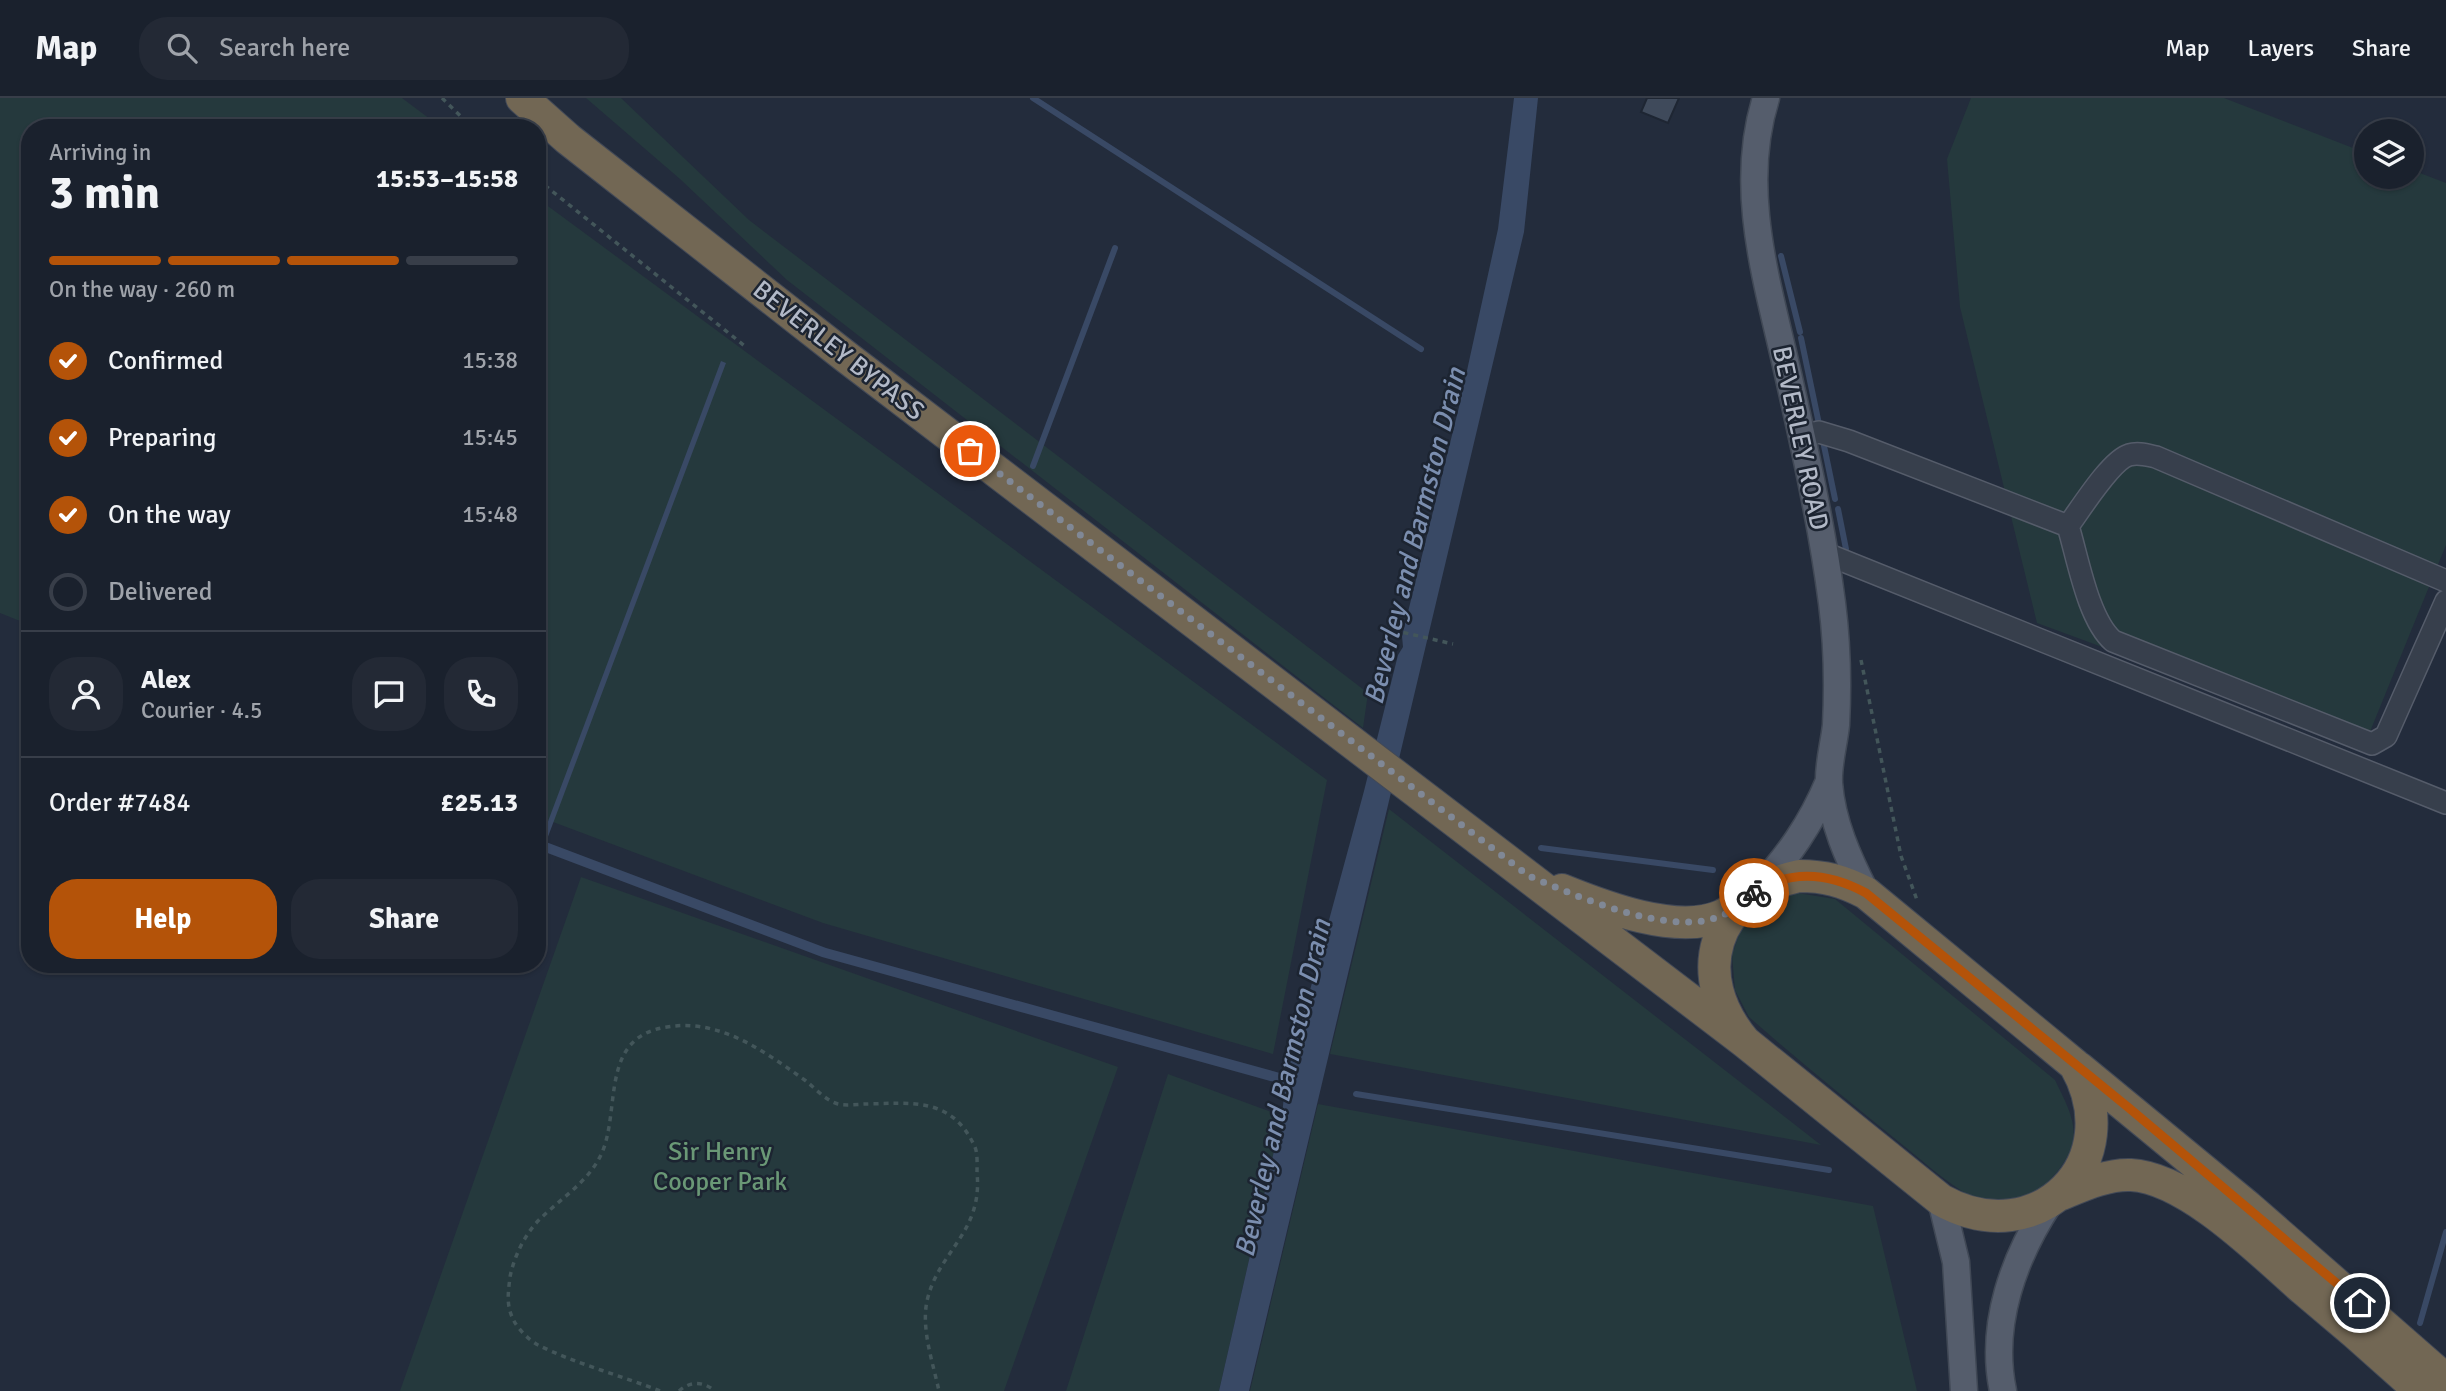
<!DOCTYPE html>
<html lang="en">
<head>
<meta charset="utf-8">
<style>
	:root { --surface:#1a212d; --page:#232935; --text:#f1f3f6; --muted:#9fa3aa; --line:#383e49; --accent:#b45309 }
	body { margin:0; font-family:Signika,sans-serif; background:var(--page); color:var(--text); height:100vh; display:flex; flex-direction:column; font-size:26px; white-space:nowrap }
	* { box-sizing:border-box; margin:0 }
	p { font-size:23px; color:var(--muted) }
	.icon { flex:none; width:38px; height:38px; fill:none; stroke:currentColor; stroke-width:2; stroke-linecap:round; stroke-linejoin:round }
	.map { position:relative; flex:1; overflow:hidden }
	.side { position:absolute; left:21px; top:21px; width:525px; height:854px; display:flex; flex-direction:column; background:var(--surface); border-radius:28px; box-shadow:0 2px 5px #0004,0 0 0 2px var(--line) }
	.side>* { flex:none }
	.fabs { position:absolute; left:2354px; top:21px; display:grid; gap:14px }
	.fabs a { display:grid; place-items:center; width:70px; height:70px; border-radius:50%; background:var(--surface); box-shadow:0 2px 5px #0004,0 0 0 2px var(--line); font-size:35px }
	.pin { position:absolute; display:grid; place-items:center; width:60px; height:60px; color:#fff; margin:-30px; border:4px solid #fff; border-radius:50%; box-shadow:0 2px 7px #0007 }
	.courier { position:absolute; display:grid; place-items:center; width:70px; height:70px; margin:-35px; border:5px solid #b45309; border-radius:50%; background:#fff; color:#222; box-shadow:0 2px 9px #0007 }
	.summary em { font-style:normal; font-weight:800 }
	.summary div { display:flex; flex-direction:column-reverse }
	.summary { display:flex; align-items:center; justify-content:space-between; height:119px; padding:0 28px }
	h1 { font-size:46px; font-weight:800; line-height:52px }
	.bar { display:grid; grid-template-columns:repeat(4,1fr); gap:10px 7px; align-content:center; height:84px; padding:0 28px }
	.bar i { height:9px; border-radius:5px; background:var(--line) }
	.bar .active { background:var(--accent) }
	.bar p { grid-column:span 4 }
	.line { display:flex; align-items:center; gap:18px; padding:0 28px; border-top:2px solid var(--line) }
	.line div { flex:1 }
	.round { display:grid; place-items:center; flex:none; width:74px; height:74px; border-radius:28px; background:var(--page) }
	ol { padding:0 28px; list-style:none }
	li { display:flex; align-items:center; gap:21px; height:77px }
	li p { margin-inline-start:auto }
	li .icon { padding:7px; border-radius:50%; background:var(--accent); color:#fff; stroke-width:4 }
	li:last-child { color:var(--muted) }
	li i { width:38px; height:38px; border:4px solid var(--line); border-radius:50% }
	.action { display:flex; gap:14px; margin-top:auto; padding:14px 28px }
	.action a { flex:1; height:80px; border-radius:28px; background:var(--accent); color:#fff; font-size:28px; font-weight:800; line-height:80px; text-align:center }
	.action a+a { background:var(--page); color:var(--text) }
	header { display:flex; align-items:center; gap:42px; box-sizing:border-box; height:98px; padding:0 35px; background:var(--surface); border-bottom:2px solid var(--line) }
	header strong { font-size:33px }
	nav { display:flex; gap:38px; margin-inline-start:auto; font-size:24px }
	.search { width:490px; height:63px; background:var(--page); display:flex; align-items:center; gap:18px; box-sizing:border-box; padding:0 24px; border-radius:28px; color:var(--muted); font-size:26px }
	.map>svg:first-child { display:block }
	.green { fill:#25393d }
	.water { fill:#394965 }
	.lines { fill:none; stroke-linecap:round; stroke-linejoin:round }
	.stream { stroke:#394965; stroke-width:6 }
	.building { fill:#3f4a5b; stroke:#1e2633; stroke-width:2 }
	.minor-casing { stroke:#555c6a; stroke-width:24 }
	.major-casing { stroke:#404855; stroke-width:29 }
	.highway-casing { stroke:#424957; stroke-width:34 }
	.path { stroke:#43565a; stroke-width:3.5; stroke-dasharray:5 5; stroke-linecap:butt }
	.minor { stroke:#373f4c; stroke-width:21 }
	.major { stroke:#555d6c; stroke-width:26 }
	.highway { stroke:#726754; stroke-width:32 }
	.done { stroke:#808896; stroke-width:7; stroke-dasharray:0 12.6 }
	.route { stroke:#b45309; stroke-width:9 }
	.labels { text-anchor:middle; stroke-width:5; stroke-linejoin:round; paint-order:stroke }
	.street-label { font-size:26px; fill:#b2b9c7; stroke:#1c2431 }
	.park-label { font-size:26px; fill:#6a9876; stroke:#1c2431 }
	.water-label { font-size:28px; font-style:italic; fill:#7b8eaf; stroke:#1c2431 }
</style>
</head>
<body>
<header>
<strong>Map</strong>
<div class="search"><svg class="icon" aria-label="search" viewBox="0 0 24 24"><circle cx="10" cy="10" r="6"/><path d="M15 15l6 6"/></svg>Search here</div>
<nav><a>Map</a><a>Layers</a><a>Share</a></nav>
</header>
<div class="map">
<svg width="2446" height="1293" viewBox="0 0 2446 1293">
	<rect width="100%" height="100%" fill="#232c3c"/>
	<path class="green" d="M0,0H402L442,30H30V527L0,515Z
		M586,0H621L749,122L1368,595L1363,630L787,182L680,81Z
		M1971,0H2224L2366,55V79H2412V72L2446,85V447L2365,646L2037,525L1960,209L1947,61Z
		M537,100L1327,682L1273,956L823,825L537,718Z
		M1389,711L1821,1047L1330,956Z
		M581,779L1118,969L1004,1293H400Z
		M1791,794L1835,801L2055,982C2073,1019 2085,1039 2057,1074C2038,1098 2008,1111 1978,1101C1959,1095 1925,1065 1909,1052C1855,1008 1801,965 1749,919L1735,892L1732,857L1742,828L1764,804Z
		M1168,976L1282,1018L1219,1293H1066Z
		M1318,1006L1873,1108L1917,1293H1250Z"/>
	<path class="water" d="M1514,0H1538L1524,134L1249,1293H1219L1282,1018L1285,987L822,859L537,751V741L541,742L721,263L726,265L546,744L826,850L1287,977L1364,693L1398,557L1403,549L1402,538L1459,309L1498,131Z"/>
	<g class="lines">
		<path class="stream" d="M1033,0L1421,251
			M1781,158L1800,234
			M1801,240L1819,326
			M1823,343L1835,401
			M1033,368L1115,150
			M1838,411L1846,451
			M1541,750L1713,772
			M1356,996L1829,1072
			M2420,1225L2446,1134"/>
	</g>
	<path class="building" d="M1647,0H1679L1668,25L1641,14Z"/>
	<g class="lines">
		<g class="minor-casing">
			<path id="minor" d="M1801,338L1819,334L1849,343L2068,428
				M2068,428C2078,461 2088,521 2113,543L2372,646L2386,638L2446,503
				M2068,428C2080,412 2111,362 2129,357C2138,354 2147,357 2156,359L2446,483
				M1824,455L2446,705"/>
		</g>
		<g class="major-casing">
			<path id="major" d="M1766,0C1737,92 1768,186 1788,276C1805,352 1822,428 1832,505C1837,544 1838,588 1836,627C1834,646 1828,666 1829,685C1832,724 1848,760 1866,795
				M1756,793C1788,759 1811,726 1829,683
				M1941,1102L1956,1164L1964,1293
				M2003,1293C1989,1226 2014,1159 2050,1104"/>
		</g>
		<g class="highway-casing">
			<path id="highway" d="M522,0L568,41L845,258L1745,944
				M1799,778C1825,778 1843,783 1866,795L2075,967C2130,1063 2038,1156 1941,1102L1745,944C1688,877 1713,797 1799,778Z
				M1562,792C1604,809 1677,837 1721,818C1728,815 1734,810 1740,807
				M2079,970L2248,1109L2446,1282
				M2059,1097C2081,1088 2106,1076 2131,1077C2188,1080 2262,1155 2303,1191C2343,1224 2382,1258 2420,1293"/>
		</g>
		<path class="path" d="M442,0L473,30
			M537,81L746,249
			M1384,530L1453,546
			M1861,562L1901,758L1917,802
			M660,1293C622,1278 574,1265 538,1247C530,1243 518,1231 514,1223C506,1208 508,1196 510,1179C514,1158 526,1134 541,1120C566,1096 597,1078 606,1043C618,998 605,938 667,929C720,920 765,954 806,983C816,991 825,1002 838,1006C847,1008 858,1006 867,1006C912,1005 951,999 974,1047C978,1054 977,1066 977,1075C983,1135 938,1153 927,1203C921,1231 933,1265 939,1293
			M679,1293C690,1283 703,1283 715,1293"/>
		<use href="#minor" class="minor"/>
		<use href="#major" class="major"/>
		<use href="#highway" class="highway"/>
	</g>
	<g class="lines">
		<path class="done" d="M970,353L1529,778C1576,798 1673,841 1723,817C1735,812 1744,803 1754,795"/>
		<path class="route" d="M1754,795C1790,771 1829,775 1866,795L2129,1010L2360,1205"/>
	</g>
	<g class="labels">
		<g class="street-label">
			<text transform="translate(839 252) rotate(38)" y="9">BEVERLEY BYPASS</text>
			<text transform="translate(1801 340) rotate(78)" y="9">BEVERLEY ROAD</text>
		</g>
		<g class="park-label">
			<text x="720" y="1062">Sir Henry<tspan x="720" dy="30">Cooper Park</tspan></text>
		</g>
		<g class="water-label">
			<text transform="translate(1414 438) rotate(-76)" y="10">Beverley and Barmston Drain</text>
			<text transform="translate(1282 990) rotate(-77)" y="10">Beverley and Barmston Drain</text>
		</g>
	</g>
</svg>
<div class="fabs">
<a><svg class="icon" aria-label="layers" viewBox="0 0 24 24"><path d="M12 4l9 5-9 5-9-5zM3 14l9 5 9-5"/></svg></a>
</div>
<div class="pin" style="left:970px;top:353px;background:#ea580c"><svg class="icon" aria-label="bag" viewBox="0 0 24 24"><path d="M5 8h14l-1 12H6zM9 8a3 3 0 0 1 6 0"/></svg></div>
<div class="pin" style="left:2360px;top:1205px;background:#1f2937"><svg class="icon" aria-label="home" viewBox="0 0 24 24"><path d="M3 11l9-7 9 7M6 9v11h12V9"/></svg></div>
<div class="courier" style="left:1754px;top:795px"><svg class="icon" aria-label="bike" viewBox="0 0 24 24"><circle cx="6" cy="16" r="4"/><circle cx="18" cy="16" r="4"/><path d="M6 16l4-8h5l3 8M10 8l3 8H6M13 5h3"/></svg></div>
<section class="side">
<div class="summary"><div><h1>3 min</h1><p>Arriving in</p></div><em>15:53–15:58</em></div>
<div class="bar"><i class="active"></i><i class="active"></i><i class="active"></i><i></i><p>On the way · 260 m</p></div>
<ol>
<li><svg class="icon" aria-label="check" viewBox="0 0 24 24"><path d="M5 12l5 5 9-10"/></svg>Confirmed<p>15:38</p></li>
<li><svg class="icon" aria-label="check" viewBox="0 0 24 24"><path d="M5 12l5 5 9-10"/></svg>Preparing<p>15:45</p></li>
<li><svg class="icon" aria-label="check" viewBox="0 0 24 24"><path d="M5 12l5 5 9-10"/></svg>On the way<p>15:48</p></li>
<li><i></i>Delivered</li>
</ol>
<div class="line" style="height:126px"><a class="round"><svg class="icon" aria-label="person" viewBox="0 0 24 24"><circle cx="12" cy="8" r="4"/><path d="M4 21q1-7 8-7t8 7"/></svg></a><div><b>Alex</b><p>Courier · 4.5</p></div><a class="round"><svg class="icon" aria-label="chat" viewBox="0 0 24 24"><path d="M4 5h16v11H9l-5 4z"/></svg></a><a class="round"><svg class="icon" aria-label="phone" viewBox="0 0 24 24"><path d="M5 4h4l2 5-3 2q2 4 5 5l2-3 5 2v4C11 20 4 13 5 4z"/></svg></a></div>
<div class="line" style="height:91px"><div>Order #7484</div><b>£25.13</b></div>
<div class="action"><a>Help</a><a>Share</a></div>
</section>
</div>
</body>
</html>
